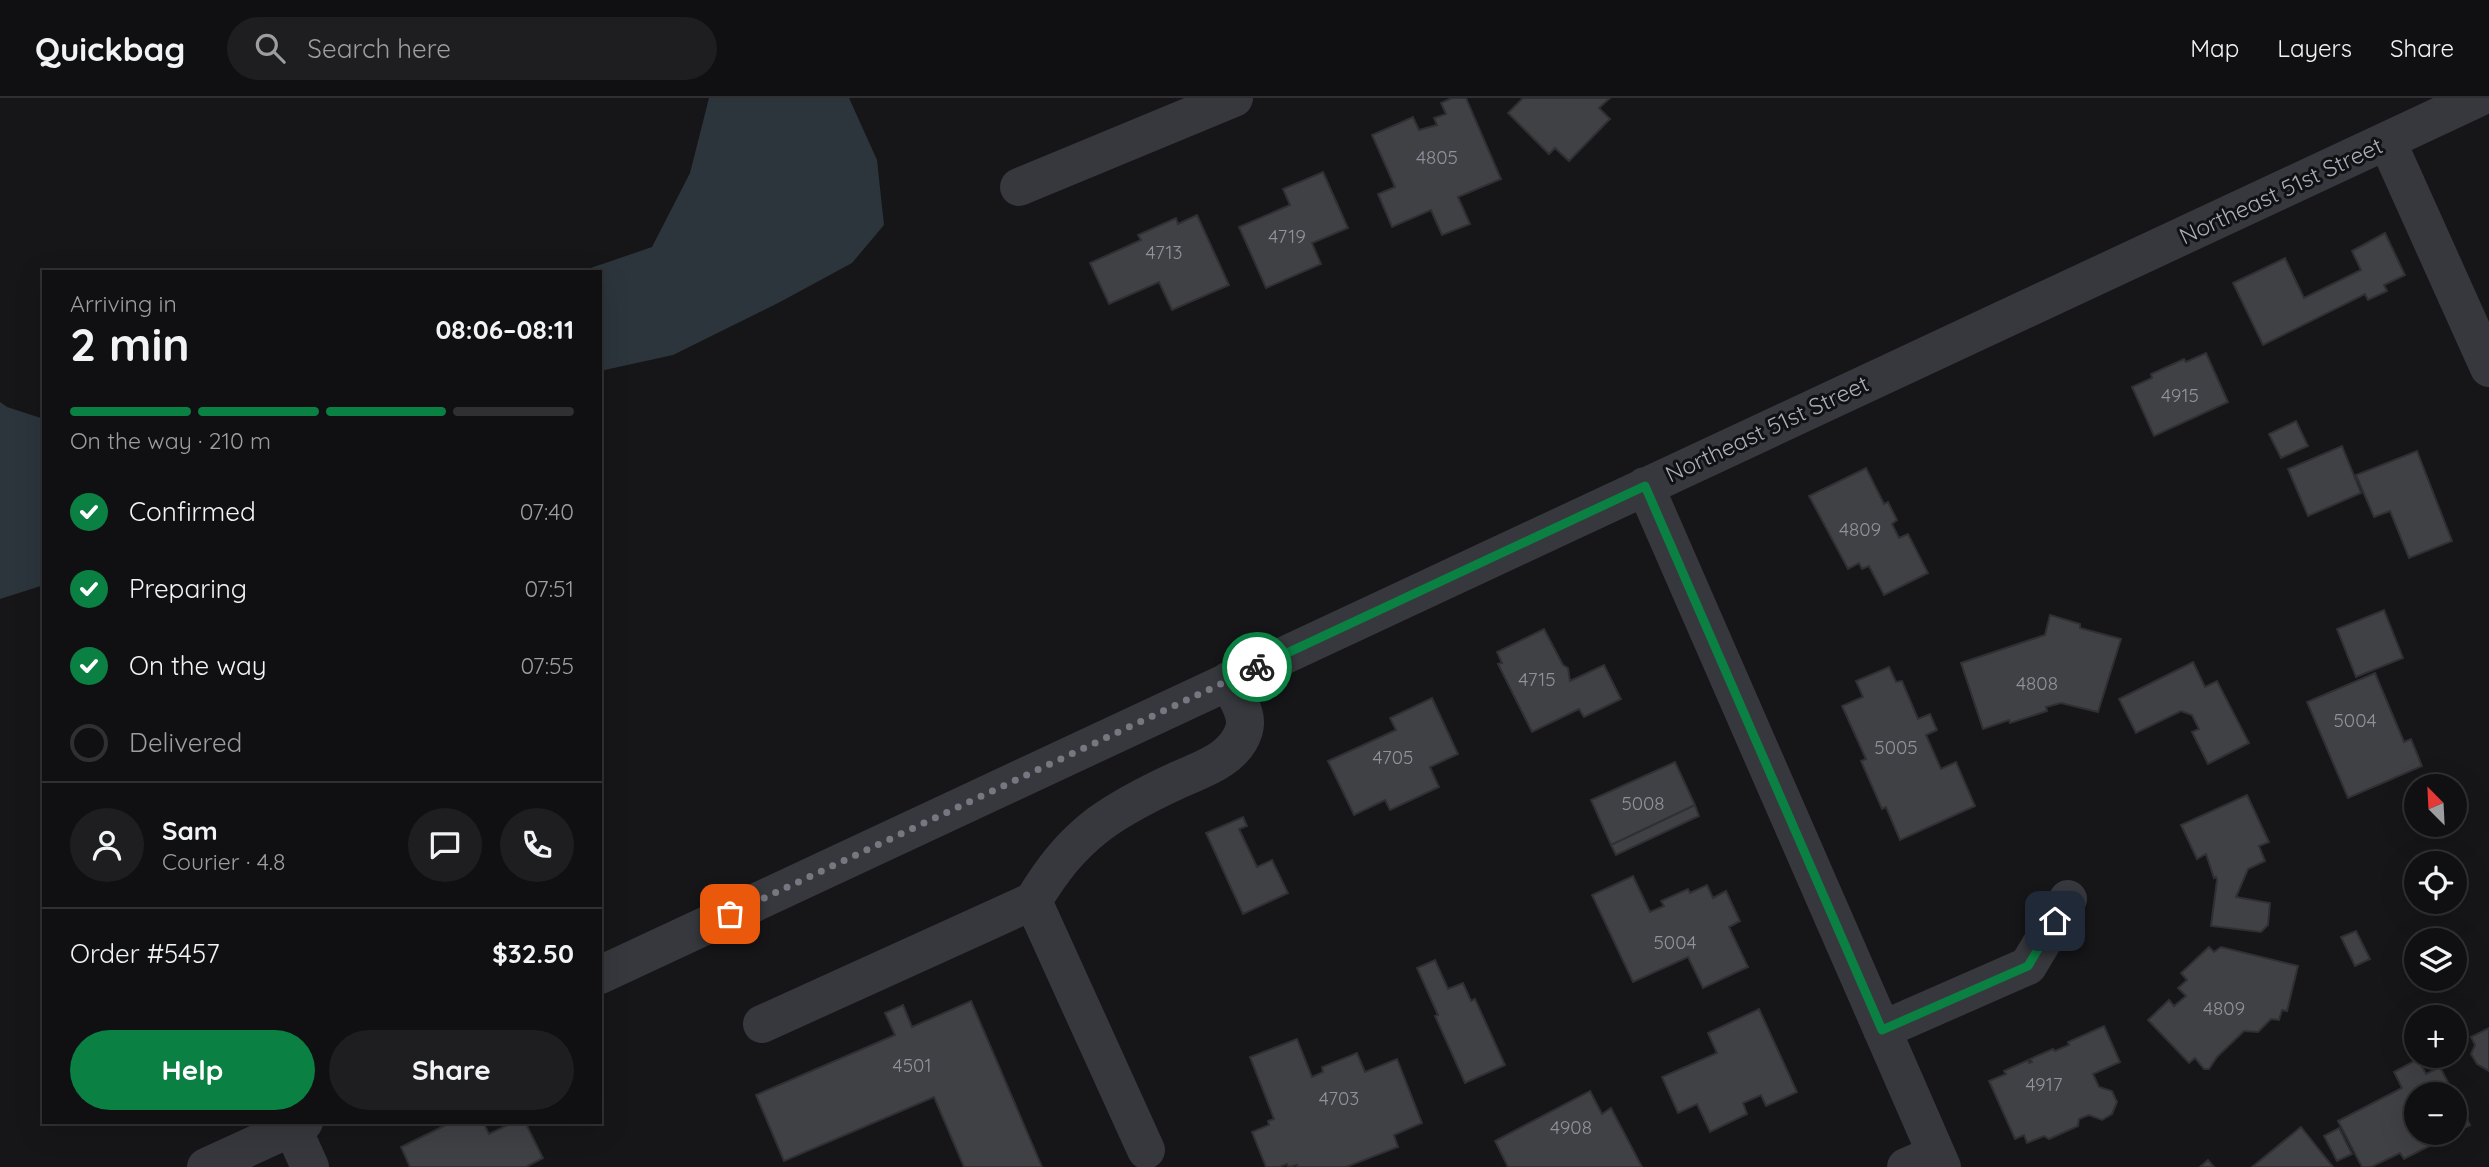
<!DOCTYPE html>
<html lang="en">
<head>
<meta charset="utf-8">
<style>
	:root { --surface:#101012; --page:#1e1e20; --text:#f1f3f6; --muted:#9c9d9f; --line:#303032; --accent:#0b8043 }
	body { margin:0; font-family:Quicksand,sans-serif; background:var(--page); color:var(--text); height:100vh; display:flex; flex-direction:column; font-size:26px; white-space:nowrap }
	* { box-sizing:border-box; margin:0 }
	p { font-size:23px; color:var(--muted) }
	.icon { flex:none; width:38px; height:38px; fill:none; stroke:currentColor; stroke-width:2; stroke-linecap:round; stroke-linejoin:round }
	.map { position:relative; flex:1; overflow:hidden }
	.drawer { position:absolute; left:42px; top:172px; width:560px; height:854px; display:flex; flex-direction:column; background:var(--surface); border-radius:0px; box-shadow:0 7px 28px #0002,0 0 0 2px var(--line) }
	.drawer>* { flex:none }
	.needle { width:46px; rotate:336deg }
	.tools { position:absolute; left:2404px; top:676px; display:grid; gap:14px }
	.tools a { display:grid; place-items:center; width:63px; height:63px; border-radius:50%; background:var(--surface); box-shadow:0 7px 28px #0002,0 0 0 2px var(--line); font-size:35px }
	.pin { position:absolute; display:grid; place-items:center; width:60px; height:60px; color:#fff; margin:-30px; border-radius:14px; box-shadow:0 4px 10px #0006 }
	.courier { position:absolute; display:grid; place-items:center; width:70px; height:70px; margin:-35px; border:5px solid #0b8043; border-radius:50%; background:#fff; color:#222; box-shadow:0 2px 9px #0007 }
	.summary em { font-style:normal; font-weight:700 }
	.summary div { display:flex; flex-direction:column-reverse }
	.summary { display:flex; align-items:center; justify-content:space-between; height:119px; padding:0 28px }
	h1 { font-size:46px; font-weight:700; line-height:52px }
	.bar { display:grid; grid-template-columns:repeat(4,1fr); gap:10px 7px; align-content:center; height:84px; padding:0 28px }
	.bar i { height:9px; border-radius:5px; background:var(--line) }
	.bar .on { background:var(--accent) }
	.bar p { grid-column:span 4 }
	.line { display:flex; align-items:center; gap:18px; padding:0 28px; border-top:2px solid var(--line) }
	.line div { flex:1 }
	.round { display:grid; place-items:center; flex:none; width:74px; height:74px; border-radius:37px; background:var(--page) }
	ol { padding:0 28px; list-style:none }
	li { display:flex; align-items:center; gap:21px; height:77px }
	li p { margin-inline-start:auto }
	li .icon { padding:7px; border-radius:50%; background:var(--accent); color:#fff; stroke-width:4 }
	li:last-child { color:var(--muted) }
	li i { width:38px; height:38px; border:4px solid var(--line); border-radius:50% }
	.primary-button { display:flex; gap:14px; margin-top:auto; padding:14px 28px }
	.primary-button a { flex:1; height:80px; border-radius:42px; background:var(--accent); color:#fff; font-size:28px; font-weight:700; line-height:80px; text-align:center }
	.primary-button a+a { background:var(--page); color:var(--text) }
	header { display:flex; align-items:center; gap:42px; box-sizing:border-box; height:98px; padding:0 35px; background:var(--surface); border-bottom:2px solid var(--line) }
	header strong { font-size:33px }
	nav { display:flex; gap:38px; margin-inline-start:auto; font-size:24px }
	.search { width:490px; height:63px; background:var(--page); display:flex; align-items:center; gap:18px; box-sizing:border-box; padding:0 24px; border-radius:38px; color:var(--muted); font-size:26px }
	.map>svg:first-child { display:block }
	.water { fill:#2c353c }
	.building { fill:#404145; stroke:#303034; stroke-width:2 }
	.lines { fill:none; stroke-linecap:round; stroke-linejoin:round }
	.minor { stroke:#37383d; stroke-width:38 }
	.done { stroke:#757880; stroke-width:7; stroke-dasharray:0 12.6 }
	.route { stroke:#0b8043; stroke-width:9 }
	.labels { text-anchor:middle; stroke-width:6; stroke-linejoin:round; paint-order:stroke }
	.number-label { font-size:19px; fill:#8e929b }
	.street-label { font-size:23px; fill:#a8adb8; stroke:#111113 }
</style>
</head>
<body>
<header>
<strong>Quickbag</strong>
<div class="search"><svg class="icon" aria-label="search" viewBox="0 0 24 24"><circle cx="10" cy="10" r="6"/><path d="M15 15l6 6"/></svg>Search here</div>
<nav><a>Map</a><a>Layers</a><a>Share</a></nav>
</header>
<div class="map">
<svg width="2489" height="1069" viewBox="0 0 2489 1069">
	<rect width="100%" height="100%" fill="#161618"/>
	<path class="water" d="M709,0H849L877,62L884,127L852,165L780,204L673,257L600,273V173H582L652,149L690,75Z
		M0,304L7,309L44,321V487L0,501Z"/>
	<path class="building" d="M1452,0H1466L1501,81L1458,99L1470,126L1442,137L1431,112L1392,129L1378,96L1395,89L1372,37L1413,19L1419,32L1437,27L1434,20L1446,16L1441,5Z
		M1523,0H1610L1599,10L1610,21L1569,63L1555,50L1549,56L1508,15Z
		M1323,74L1348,130L1312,145L1321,166L1266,190L1239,129L1290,107L1283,91Z
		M1197,117L1229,187L1172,212L1159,184L1109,206L1090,165L1141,142L1138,137L1176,120L1178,126Z
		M2385,135L2405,177L2384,187L2387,193L2368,202L2365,196L2263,247L2233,185L2285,160L2304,200L2361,172L2352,153Z
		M2206,255L2228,304L2154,338L2132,289L2152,280L2151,276L2184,261L2186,264Z
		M2296,323L2308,348L2281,360L2269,336Z
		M2342,348L2361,395L2308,418L2288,371Z
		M2417,353L2452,443L2409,460L2390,413L2374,419L2356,377Z
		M1866,370L1884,406L1888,404L1897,422L1892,426L1899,440L1908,436L1928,475L1884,497L1869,468L1862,471L1859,465L1848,471L1809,398Z
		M2384,512L2403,560L2356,579L2337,531Z
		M2050,517L2080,526V530L2121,541L2098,614L2061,605L2046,609L2047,613L2010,625L2009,622L1983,631L1961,565L2045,537Z
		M1544,531L1563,567L1568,570L1570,583L1604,567L1621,601L1584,619L1579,611L1532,634L1498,566L1502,565L1497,554Z
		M2193,564L2205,589L2217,583L2249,645L2208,666L2192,634L2199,631L2192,617L2181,613L2136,635L2119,601Z
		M1889,569L1896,584L1902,583L1918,621L1930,616L1937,632L1926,637L1941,671L1956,664L1975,708L1900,742L1886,709L1882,711L1861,663L1866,661L1842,608L1863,599L1856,583Z
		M2375,575L2404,644L2411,641L2422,668L2348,700L2307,604Z
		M1432,600L1458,656L1430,669L1439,689L1390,712L1385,702L1354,717L1328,663L1396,632L1390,620Z
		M1675,664L1695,707L1611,747L1591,702Z
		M2247,697L2269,744L2259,748L2265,763L2248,771L2236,799L2270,805L2268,827L2261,834L2211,828L2217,782L2216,779L2214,780L2206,756L2197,761L2181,727Z
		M1695,707L1699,718L1616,757L1611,747Z
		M1243,719L1247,728L1239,731L1257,769L1272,762L1288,795L1243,816L1206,735Z
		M1633,778L1650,814L1664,808L1661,803L1688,791L1690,795L1707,787L1713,800L1726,793L1740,823L1729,829L1748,869L1703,890L1688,859L1633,884L1592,797Z
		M2356,833L2370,861L2355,868L2341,839Z
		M2209,849L2214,854L2221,849L2298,868L2287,913L2282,912L2279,922L2271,921L2258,934L2244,933L2217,959L2209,971H2204L2195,960L2189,965L2148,922L2169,902L2174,908L2186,898L2178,890L2187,882L2181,875Z
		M1435,862L1448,891L1463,885L1471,903L1475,901L1505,967L1465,985L1435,918L1438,917L1417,870Z
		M971,903L1042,1069H964L934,999L784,1063L756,997L895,937L885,915L903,907L912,929Z
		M1759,911L1797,994L1766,1008L1761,997L1743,1005L1747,1016L1710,1034L1697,1006L1678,1015L1662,979L1717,955L1708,935Z
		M2104,928L2120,964L2093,976L2099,989L2112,993L2117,1004L2112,1016L2102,1022L2089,1017L2079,1021L2078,1028L2049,1041L2044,1038L2027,1045L2024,1037L2015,1041L1989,983L2006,976L2004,973L2028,962L2029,965L2032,964L2030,961L2053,951L2055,953L2069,947L2068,944Z
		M2489,930V973L2477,966L2471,956L2475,947L2471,939Z
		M1297,941L1312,979L1323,974L1322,969L1357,955L1365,974L1397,961L1422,1025L1394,1037L1398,1049L1346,1069H1297V1067L1288,1069L1287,1066L1279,1069H1266L1252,1034L1269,1027L1268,1023L1274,1021L1250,959Z
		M2418,961L2426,976L2440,969L2454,996H2417V1034H2455V998L2470,1027L2404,1061L2400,1055L2371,1069H2362L2338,1023L2402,990L2394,974Z
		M1590,993L1602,1016L1611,1010L1642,1069H1508L1495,1043Z
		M452,1024H483L489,1036L514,1024H525L543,1060L526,1069H410L401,1049Z
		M2301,1029L2333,1069H2252Z
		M2339,1030L2352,1056L2337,1063L2324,1038Z
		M2208,1062L2214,1069H2200Z"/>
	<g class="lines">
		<path class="minor" d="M2387,43L2489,270
			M1019,89L1234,0
			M1645,388L1942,1069
			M1033,803L1146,1052
			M600,877L2478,0
			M762,926L1033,803C1052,772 1070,748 1099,726C1122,709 1152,694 1178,682C1203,671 1235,661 1244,632C1249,616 1235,597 1228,583
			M1882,932L2028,868L2068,801
			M292,1029L310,1069
			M206,1069L304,1024
			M1906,1069L1936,1056"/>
	</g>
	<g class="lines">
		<path class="done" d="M730,816L1257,569"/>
		<path class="route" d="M1257,569L1645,388L1882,932L2028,868L2055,823"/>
	</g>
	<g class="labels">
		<g class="number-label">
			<text x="1437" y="66">4805</text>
			<text x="1287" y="145">4719</text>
			<text x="1164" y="161">4713</text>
			<text x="2180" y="304">4915</text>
			<text x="1860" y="438">4809</text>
			<text x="1537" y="588">4715</text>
			<text x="2037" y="592">4808</text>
			<text x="2355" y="629">5004</text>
			<text x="1896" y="656">5005</text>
			<text x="1393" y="666">4705</text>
			<text x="1643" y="712">5008</text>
			<text x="1675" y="851">5004</text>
			<text x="2224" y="917">4809</text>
			<text x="912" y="974">4501</text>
			<text x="2044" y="993">4917</text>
			<text x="1339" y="1007">4703</text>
			<text x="1571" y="1036">4908</text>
		</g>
		<g class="street-label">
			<text transform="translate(2281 93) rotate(-25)" y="8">Northeast 51st Street</text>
			<text transform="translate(1767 331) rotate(-25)" y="8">Northeast 51st Street</text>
		</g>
	</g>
</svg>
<div class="tools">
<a><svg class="needle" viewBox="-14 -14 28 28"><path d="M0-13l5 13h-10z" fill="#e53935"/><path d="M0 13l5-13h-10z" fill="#9c9d9f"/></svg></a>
<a><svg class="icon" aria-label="locate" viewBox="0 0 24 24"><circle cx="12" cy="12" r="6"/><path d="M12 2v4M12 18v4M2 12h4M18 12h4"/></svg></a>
<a><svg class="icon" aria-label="layers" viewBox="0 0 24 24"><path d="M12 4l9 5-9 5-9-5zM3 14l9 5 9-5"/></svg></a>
<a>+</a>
<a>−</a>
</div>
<div class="pin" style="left:730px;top:816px;background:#ea580c"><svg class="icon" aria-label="bag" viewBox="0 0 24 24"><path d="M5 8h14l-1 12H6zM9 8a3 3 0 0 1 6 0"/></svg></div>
<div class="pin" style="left:2055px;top:823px;background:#1f2937"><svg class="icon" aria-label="home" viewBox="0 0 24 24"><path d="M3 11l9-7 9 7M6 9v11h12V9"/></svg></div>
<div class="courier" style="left:1257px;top:569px"><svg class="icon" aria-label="bike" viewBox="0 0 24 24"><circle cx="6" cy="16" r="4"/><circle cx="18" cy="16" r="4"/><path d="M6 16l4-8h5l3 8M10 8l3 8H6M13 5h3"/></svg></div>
<section class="drawer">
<div class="summary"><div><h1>2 min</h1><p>Arriving in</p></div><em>08:06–08:11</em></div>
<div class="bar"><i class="on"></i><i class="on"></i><i class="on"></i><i></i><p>On the way · 210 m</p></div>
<ol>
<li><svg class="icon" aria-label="check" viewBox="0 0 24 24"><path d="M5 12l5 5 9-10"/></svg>Confirmed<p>07:40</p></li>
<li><svg class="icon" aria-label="check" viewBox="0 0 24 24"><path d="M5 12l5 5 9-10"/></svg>Preparing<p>07:51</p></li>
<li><svg class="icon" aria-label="check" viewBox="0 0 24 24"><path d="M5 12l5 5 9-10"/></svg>On the way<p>07:55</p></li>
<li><i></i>Delivered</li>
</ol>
<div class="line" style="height:126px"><a class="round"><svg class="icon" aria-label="person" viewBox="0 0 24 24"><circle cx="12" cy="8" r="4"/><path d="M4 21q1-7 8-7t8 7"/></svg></a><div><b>Sam</b><p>Courier · 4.8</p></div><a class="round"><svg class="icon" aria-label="chat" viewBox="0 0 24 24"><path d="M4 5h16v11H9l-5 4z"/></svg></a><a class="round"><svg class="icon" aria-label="phone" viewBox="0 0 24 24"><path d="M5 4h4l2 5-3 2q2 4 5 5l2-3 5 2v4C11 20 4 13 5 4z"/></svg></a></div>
<div class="line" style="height:91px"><div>Order #5457</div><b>$32.50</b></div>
<div class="primary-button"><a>Help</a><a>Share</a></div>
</section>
</div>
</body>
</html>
